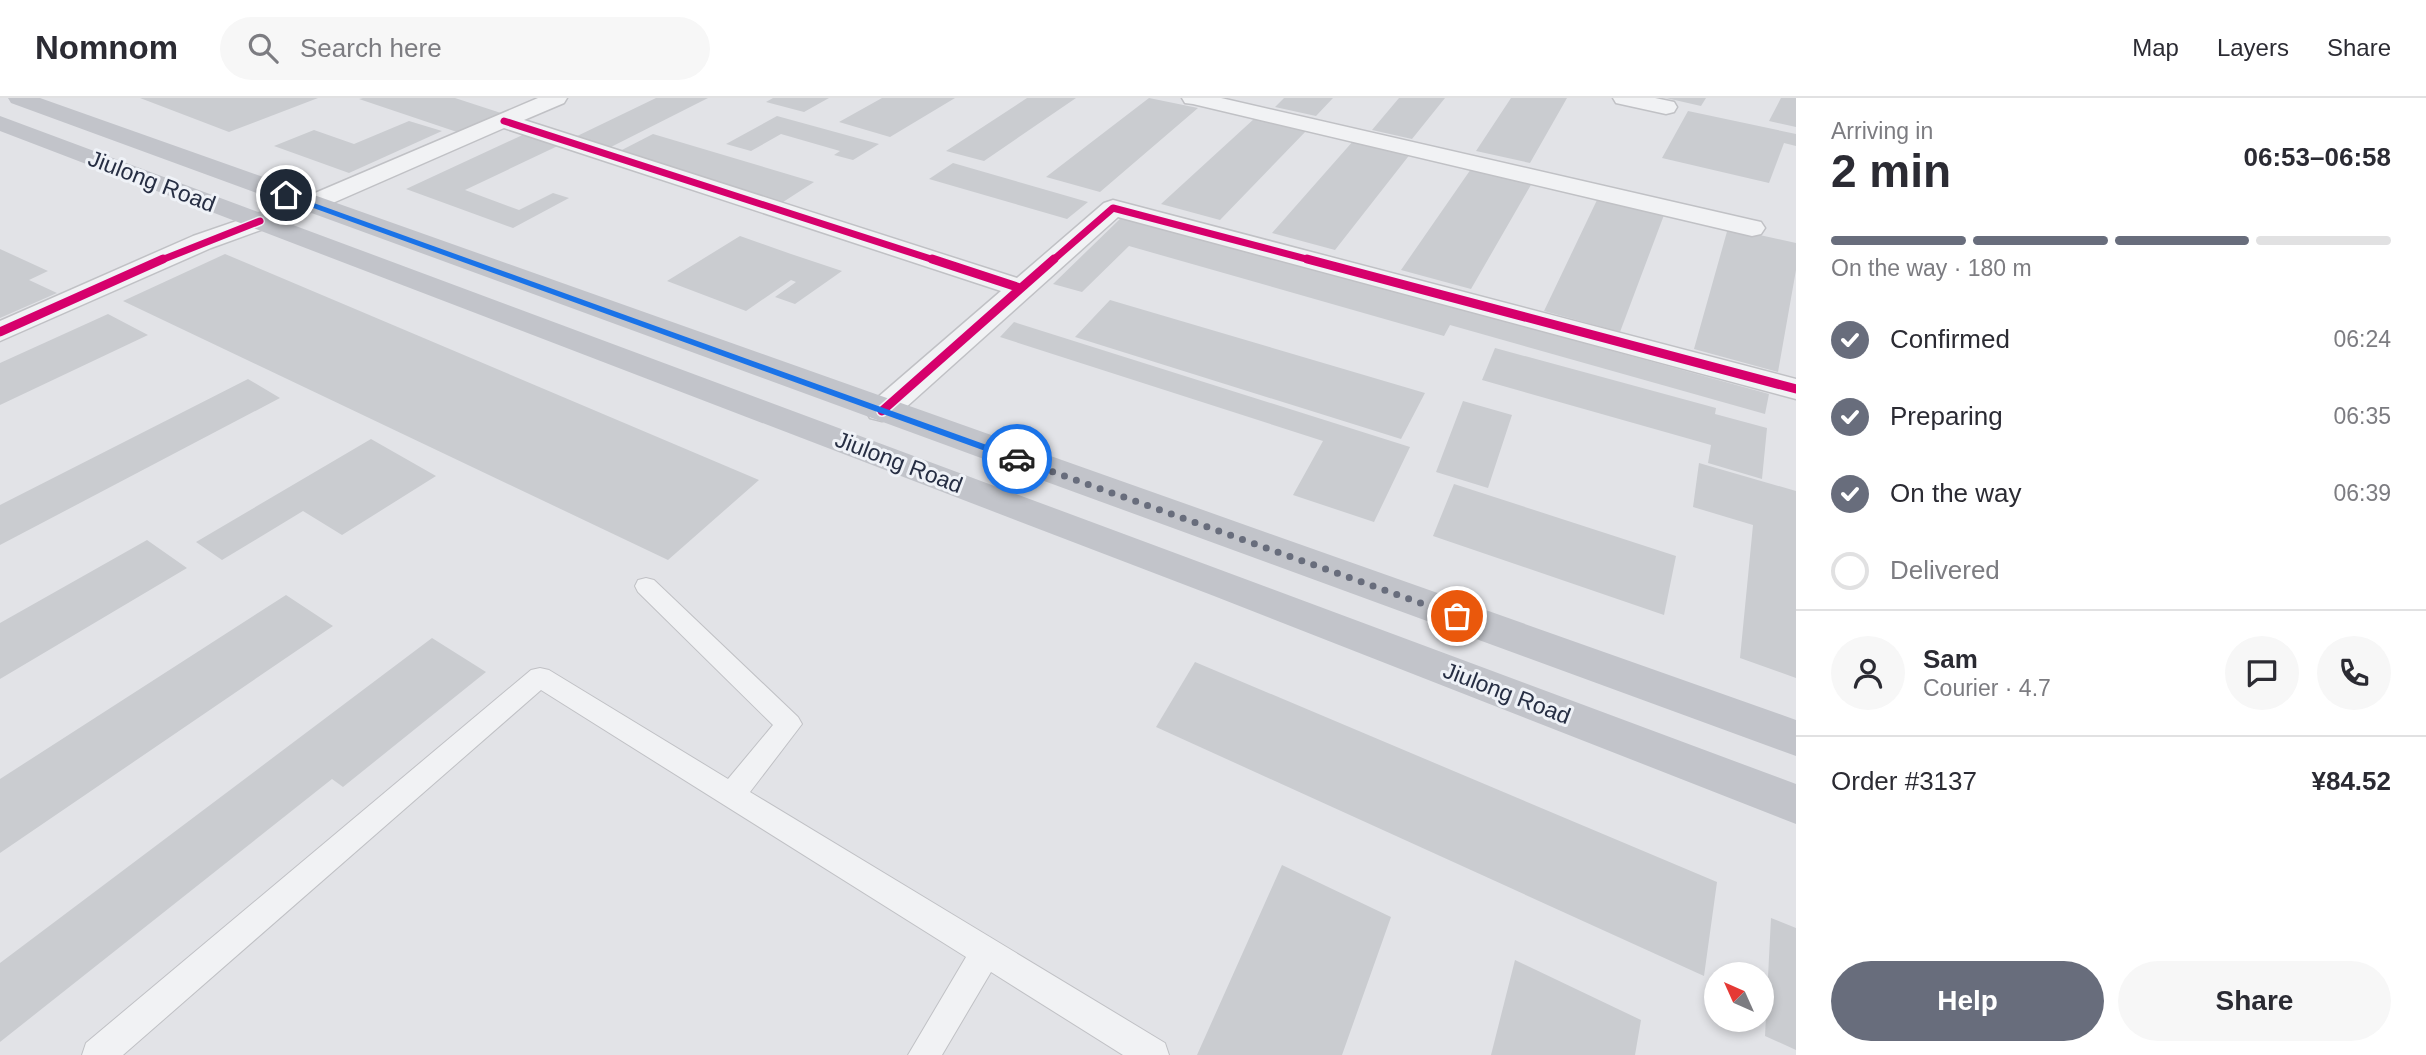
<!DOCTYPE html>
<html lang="en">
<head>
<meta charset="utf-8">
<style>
	:root { --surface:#fff; --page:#f7f7f7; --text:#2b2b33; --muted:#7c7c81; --line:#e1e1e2; --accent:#686d7c }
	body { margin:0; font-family:Helvetica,sans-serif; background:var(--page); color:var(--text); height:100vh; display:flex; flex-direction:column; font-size:26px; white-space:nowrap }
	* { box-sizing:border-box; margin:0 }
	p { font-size:23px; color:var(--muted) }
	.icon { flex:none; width:38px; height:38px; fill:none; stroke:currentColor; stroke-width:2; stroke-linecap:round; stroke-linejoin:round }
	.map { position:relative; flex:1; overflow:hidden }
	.side { display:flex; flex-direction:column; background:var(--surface); width:630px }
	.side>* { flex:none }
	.needle { width:46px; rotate:315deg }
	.tools { position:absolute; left:1704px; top:864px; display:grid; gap:14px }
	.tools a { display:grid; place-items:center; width:70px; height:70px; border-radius:50%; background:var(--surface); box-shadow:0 4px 10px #0003; font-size:35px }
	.pin { position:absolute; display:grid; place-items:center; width:60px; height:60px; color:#fff; margin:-30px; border:4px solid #fff; border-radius:50%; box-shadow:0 2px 7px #0007 }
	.courier { position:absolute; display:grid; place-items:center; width:70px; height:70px; margin:-35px; border:5px solid #1a73e8; border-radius:50%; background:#fff; color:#222; box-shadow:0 2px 9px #0007 }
	.head em { font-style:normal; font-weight:600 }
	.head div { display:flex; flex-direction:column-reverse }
	.head { display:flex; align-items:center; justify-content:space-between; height:119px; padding:0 35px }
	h1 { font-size:46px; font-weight:600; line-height:52px }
	.bar { display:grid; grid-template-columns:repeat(4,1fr); gap:10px 7px; align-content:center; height:84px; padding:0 35px }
	.bar i { height:9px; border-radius:5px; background:var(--line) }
	.bar .active { background:var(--accent) }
	.bar p { grid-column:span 4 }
	.line { display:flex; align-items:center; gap:18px; padding:0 35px; border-top:2px solid var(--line) }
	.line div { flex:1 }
	.round { display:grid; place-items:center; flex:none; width:74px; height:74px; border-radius:37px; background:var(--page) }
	ol { padding:0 35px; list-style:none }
	li { display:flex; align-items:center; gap:21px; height:77px }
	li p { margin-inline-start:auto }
	li .icon { padding:7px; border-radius:50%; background:var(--accent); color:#fff; stroke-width:4 }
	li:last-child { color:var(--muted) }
	li i { width:38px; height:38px; border:4px solid var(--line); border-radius:50% }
	.action { display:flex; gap:14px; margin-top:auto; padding:14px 35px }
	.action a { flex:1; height:80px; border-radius:42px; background:var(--accent); color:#fff; font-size:28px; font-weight:600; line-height:80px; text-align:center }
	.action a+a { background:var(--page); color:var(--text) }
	header { display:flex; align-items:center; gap:42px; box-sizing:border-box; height:98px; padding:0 35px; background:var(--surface); border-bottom:2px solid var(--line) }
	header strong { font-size:33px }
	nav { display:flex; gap:38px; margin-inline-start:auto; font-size:24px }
	.search { width:490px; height:63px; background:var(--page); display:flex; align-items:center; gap:18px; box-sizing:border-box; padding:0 24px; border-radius:38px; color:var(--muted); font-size:26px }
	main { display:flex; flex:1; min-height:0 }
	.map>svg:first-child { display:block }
	.building { fill:#caccd0 }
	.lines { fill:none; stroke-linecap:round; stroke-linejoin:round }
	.lane-casing { stroke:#c0c1c5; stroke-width:2 }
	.street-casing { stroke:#c0c1c5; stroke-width:3 }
	.lane { fill:#f1f2f4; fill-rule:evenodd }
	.street { fill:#f1f2f4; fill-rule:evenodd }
	.secondary { fill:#c2c4ca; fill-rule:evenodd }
	.cycleway-far1-casing { stroke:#eff2f7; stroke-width:10 }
	.cycleway-casing { stroke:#eff2f7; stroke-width:12 }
	.cycleway-far1 { stroke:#d6006c; stroke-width:7 }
	.cycleway { stroke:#d6006c; stroke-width:9 }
	.route { fill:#1a73e8 }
	.done { stroke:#686d7c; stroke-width:7; stroke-dasharray:0 12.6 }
	.labels { text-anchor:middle; stroke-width:6; stroke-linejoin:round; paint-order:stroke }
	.street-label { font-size:23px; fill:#262e43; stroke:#eff2f7 }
</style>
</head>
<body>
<header>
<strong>Nomnom</strong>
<div class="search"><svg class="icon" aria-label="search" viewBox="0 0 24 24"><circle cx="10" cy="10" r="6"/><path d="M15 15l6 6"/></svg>Search here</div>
<nav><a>Map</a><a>Layers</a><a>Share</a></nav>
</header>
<main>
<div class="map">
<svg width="1796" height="957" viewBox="0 0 1796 957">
	<rect width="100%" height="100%" fill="#e2e3e7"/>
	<path class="building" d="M140,0H318L229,34Z
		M363,0H455L501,15L457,34L359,1Z
		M656,0H708L605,52L571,41Z
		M773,0H829L804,14L766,4Z
		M882,0H955L890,39L839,24Z
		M1027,0H1076L984,63L946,53Z
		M1149,0L1198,10L1100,94L1046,79Z
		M1284,0H1333L1316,18L1275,9Z
		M1399,0H1445L1412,41L1372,32Z
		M1511,0H1567L1530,65L1476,53Z
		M1666,0H1706L1701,8Z
		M1781,0H1796V29L1769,23Z
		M1688,13L1796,36V48L1784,45L1769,85L1662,60Z
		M777,18L879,46L853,62L834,57L840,53L781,36L751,53L726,46Z
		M1255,20L1307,32L1220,122L1161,106Z
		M409,23L442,33L349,75L274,48L314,32L354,46Z
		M529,34L564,45L465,92L519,112L553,95L569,100L513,130L406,91Z
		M653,36L814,84L780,106L616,55Z
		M1354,42L1411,55L1335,152L1272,135Z
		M953,65L1088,104L1067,121L929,81Z
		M1471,71L1532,85L1471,191L1401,172Z
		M1597,102L1664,117L1620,234L1544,213Z
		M1123,118L1769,296L1765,316L1450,227L1444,238L1129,148L1082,194L1053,186Z
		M1728,130L1796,145V172L1778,274L1694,251Z
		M740,138L791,156L842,173L795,206L775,199L796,184L791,182L746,213L667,183Z
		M0,151L48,173L29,182L57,195L0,220Z
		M225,156L759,382L668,462L123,203Z
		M1110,202L1425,295L1401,341L1075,239Z
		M108,216L148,237L0,307V265Z
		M1014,224L1410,349L1374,424L1293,397L1323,343L1000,239Z
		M1495,250L1716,310L1715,316L1767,330L1762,381L1708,365L1711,347L1482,282Z
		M248,281L280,300L0,447V407Z
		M1463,303L1512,317L1488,390L1436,374Z
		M371,341L436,378L342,437L303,413L222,462L196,444Z
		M1699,365L1796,393V580L1740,560L1753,427L1693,409Z
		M1454,386L1676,458L1664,517L1433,438Z
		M147,442L187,470L0,581V525Z
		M286,497L333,528L0,755V681Z
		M432,540L486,574L343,689L332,681L0,944V865Z
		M1195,564L1717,784L1704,878L1156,629Z
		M1282,767L1391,819L1342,957H1197Z
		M1771,820L1796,830V952L1765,938Z
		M1515,862L1641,922L1635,957H1491Z"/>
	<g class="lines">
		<g class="lane-casing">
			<path id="lane" d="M646,480L654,482L798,619L802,626L750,694L1165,945L1169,957H1123L991,874L942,957H908L966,859L541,592L123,957H82L86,945L531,572L540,570L549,572L728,681L773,627L638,494L635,488L638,482Z"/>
		</g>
		<g class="street-casing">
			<path id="street" d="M538,0H567L564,5L524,22L1017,180L1104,105L1113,102L1796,281V301L1118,119L894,320L882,323L870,320L866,313L870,306L1001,193L504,30L319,111L310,114L301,111L297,106L301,101Z
				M1182,0H1221L1752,122L1761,124L1765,130L1761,136L1752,138L1193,6L1185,5Z
				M1613,0H1655L1674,4L1677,9L1674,14L1666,16L1616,5Z
				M260,115L269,117L273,123L269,129L211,150L0,243V223L193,138Z"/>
		</g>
		<use href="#lane" class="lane"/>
		<use href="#street" class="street"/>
		<path class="secondary" d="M8,0H40L1796,622V658L11,5Z
			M0,18L1796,686V726L1214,498L0,33Z"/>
		<g class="cycleway-far1-casing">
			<path id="cycleway-far1" d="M504,23L937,163
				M159,163L260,123
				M1052,163L1113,110L1314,163"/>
		</g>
		<g class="cycleway-casing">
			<path id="cycleway" d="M932,161L1020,190
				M1307,161L1796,291
				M0,234L163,161
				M882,313L1054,161"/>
		</g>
		<use href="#cycleway-far1" class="cycleway-far1"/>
		<use href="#cycleway" class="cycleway"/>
	</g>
	<path class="route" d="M286,95L1020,359L1022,361L1013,363L283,99Z"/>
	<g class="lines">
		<path class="done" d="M1017,361L1457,518"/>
	</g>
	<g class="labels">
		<g class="street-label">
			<text transform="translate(152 83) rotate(21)" y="8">Jiulong Road</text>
			<text transform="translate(899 364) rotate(21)" y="8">Jiulong Road</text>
			<text transform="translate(1507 595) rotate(21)" y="8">Jiulong Road</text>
		</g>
	</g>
</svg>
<div class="tools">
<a><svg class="needle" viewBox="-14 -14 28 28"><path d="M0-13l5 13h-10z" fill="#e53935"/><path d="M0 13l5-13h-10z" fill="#7c7c81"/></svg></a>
</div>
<div class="pin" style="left:1457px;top:518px;background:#ea580c"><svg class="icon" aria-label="bag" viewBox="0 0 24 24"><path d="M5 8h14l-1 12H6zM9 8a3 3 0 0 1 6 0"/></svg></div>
<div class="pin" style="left:286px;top:97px;background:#1f2937"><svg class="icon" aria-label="home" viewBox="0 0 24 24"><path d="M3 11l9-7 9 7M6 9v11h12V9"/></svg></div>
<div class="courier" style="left:1017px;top:361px"><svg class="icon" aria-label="car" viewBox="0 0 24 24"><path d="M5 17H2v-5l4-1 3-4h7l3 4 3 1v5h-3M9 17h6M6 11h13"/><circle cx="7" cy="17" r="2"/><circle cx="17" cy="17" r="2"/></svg></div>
</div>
<section class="side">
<div class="head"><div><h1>2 min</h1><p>Arriving in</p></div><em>06:53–06:58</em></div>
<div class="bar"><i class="active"></i><i class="active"></i><i class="active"></i><i></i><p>On the way · 180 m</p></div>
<ol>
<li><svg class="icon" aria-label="check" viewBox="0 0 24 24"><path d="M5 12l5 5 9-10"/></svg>Confirmed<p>06:24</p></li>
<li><svg class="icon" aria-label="check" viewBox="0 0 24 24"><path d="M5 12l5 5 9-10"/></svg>Preparing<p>06:35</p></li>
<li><svg class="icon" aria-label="check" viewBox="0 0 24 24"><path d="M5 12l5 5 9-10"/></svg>On the way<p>06:39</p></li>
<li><i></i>Delivered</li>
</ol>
<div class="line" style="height:126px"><a class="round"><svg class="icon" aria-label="person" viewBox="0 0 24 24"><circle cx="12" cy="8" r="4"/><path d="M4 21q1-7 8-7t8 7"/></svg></a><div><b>Sam</b><p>Courier · 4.7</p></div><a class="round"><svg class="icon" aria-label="chat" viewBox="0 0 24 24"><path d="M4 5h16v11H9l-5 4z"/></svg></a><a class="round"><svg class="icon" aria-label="phone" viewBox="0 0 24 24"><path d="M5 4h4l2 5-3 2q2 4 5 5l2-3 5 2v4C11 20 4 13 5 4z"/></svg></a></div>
<div class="line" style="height:91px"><div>Order #3137</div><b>¥84.52</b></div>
<div class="action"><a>Help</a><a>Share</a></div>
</section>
</main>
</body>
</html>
